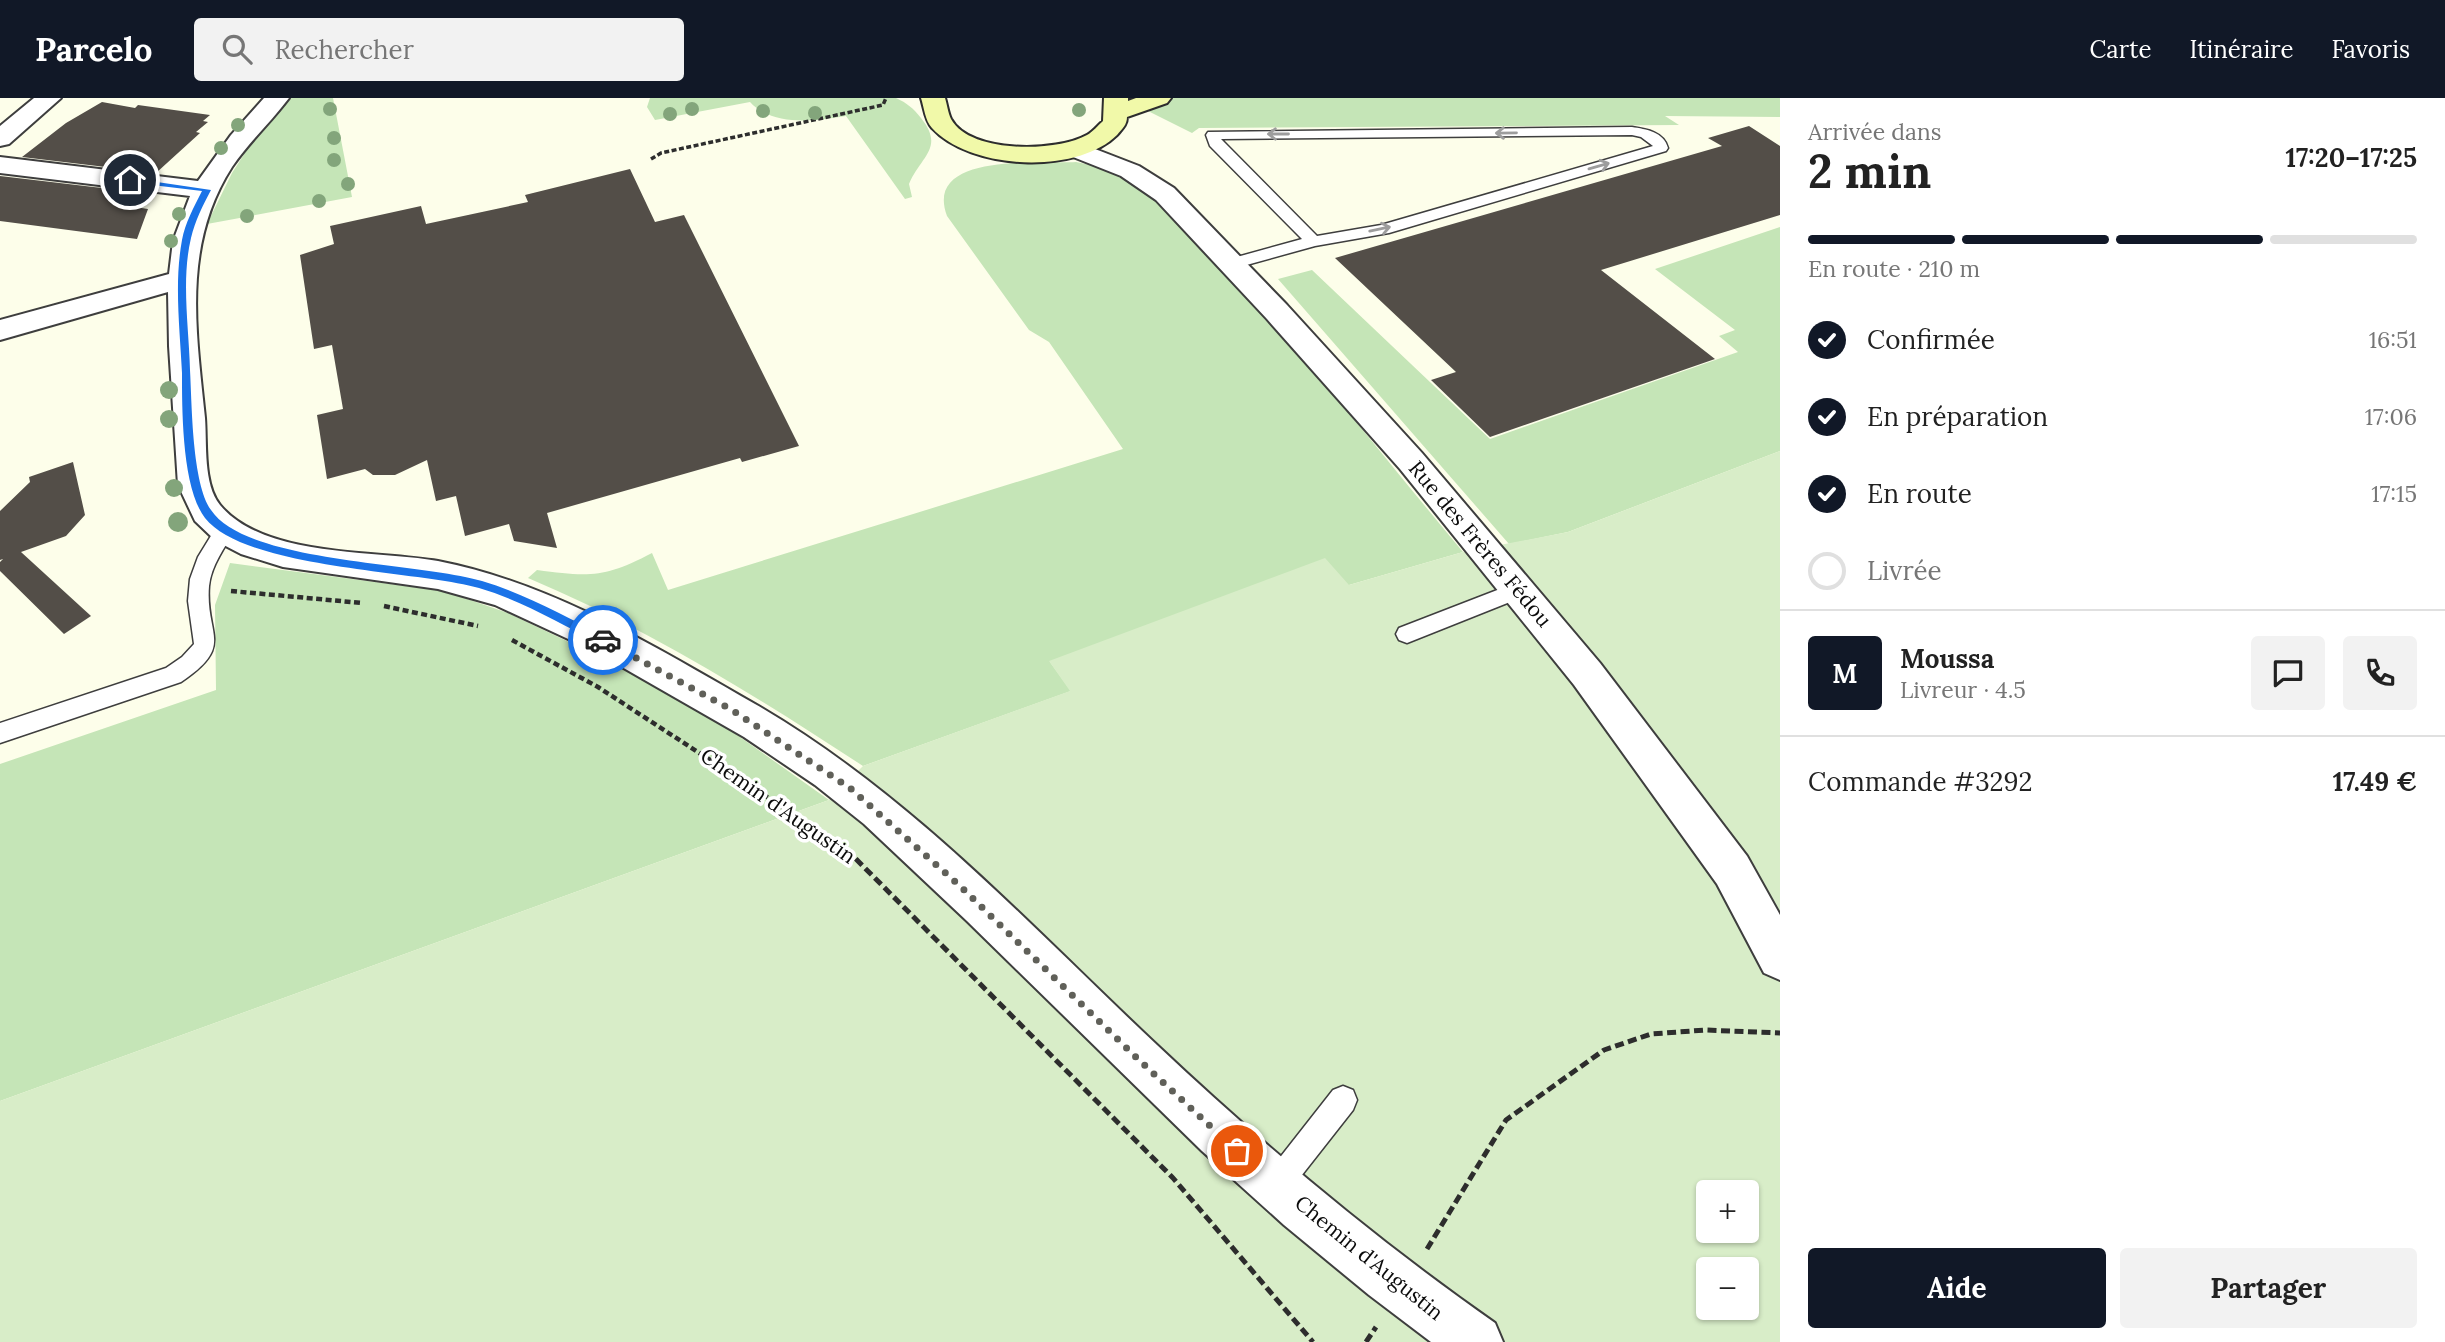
<!DOCTYPE html>
<html lang="fr">
<head>
<meta charset="utf-8">
<style>
	:root { --surface:#fff; --page:#f2f2f2; --text:#222; --muted:#767676; --line:#e0e0e0; --accent:#111827 }
	body { margin:0; font-family:Lora,serif; background:var(--page); color:var(--text); height:100vh; display:flex; flex-direction:column; font-size:26px; white-space:nowrap }
	* { box-sizing:border-box; margin:0 }
	p { font-size:23px; color:var(--muted) }
	.icon { flex:none; width:38px; height:38px; fill:none; stroke:currentColor; stroke-width:2; stroke-linecap:round; stroke-linejoin:round }
	.map { position:relative; flex:1; overflow:hidden }
	.panel { display:flex; flex-direction:column; background:var(--surface); width:665px }
	.panel>* { flex:none }
	.tools { position:absolute; left:1696px; top:1082px; display:grid; gap:14px }
	.tools a { display:grid; place-items:center; width:63px; height:63px; border-radius:7px; background:var(--surface); box-shadow:0 2px 5px #0004; font-size:35px }
	.pin { position:absolute; display:grid; place-items:center; width:60px; height:60px; color:#fff; margin:-30px; border:4px solid #fff; border-radius:50%; box-shadow:0 2px 7px #0007 }
	.courier { position:absolute; display:grid; place-items:center; width:70px; height:70px; margin:-35px; border:5px solid #1a73e8; border-radius:50%; background:#fff; color:#222; box-shadow:0 2px 9px #0007 }
	.overview em { font-style:normal; font-weight:800 }
	.overview div { display:flex; flex-direction:column-reverse }
	.overview { display:flex; align-items:center; justify-content:space-between; height:119px; padding:0 28px }
	h1 { font-size:46px; font-weight:800; line-height:52px }
	.bar { display:grid; grid-template-columns:repeat(4,1fr); gap:10px 7px; align-content:center; height:84px; padding:0 28px }
	.bar i { height:9px; border-radius:5px; background:var(--line) }
	.bar .selected { background:var(--accent) }
	.bar p { grid-column:span 4 }
	.line { display:flex; align-items:center; gap:18px; padding:0 28px; border-top:2px solid var(--line) }
	.line div { flex:1 }
	.round { display:grid; place-items:center; flex:none; width:74px; height:74px; border-radius:7px; background:var(--page) }
	ol { padding:0 28px; list-style:none }
	li { display:flex; align-items:center; gap:21px; height:77px }
	li p { margin-inline-start:auto }
	li .icon { padding:7px; border-radius:50%; background:var(--accent); color:#fff; stroke-width:4 }
	li:last-child { color:var(--muted) }
	li i { width:38px; height:38px; border:4px solid var(--line); border-radius:50% }
	.cta { display:flex; gap:14px; margin-top:auto; padding:14px 28px }
	.cta a { flex:1; height:80px; border-radius:7px; background:var(--accent); color:#fff; font-size:28px; font-weight:800; line-height:80px; text-align:center }
	.cta a+a { background:var(--page); color:var(--text) }
	header { display:flex; align-items:center; gap:42px; box-sizing:border-box; height:98px; padding:0 35px; background:var(--accent); color:#fff }
	header strong { font-size:33px }
	nav { display:flex; gap:38px; margin-inline-start:auto; font-size:24px }
	.search { width:490px; height:63px; background:var(--page); display:flex; align-items:center; gap:18px; box-sizing:border-box; padding:0 24px; border-radius:7px; color:var(--muted); font-size:26px }
	main { display:flex; flex:1; min-height:0 }
	.map>svg:first-child { display:block }
	.green { fill:#c5e5b7 }
	.pitch { fill:#d8edc8; fill-rule:evenodd }
	.building { fill:#534e48 }
	.lines { fill:none; stroke-linecap:round; stroke-linejoin:round }
	.lane-casing { stroke:#3e3e3e; stroke-width:3 }
	.street-casing { stroke:#3e3e3e; stroke-width:4 }
	.secondary-casing { stroke:#2d2d2d; stroke-width:4 }
	.path-far2 { stroke:#2d2d2d; stroke-width:3.5; stroke-dasharray:5 2.5; stroke-linecap:butt }
	.path-far1 { stroke:#2d2d2d; stroke-width:4.5; stroke-dasharray:6 3.5; stroke-linecap:butt }
	.path { stroke:#2d2d2d; stroke-width:5; stroke-dasharray:9 4.5; stroke-linecap:butt }
	.lane { fill:#fff; fill-rule:evenodd }
	.street { fill:#fff; fill-rule:evenodd }
	.secondary { fill:#f1f9a9; fill-rule:evenodd }
	.tree { fill:#83a57b }
	.oneway { stroke:#9d9d9d }
	.route { fill:#1a73e8 }
	.done { stroke:#606059; stroke-width:7; stroke-dasharray:0 12.6 }
	.labels { text-anchor:middle; stroke-width:7; stroke-linejoin:round; paint-order:stroke }
	.street-label { font-size:21px; fill:#0b0b0b; stroke:#fff }
</style>
</head>
<body>
<header>
<strong>Parcelo</strong>
<div class="search"><svg class="icon" aria-label="search" viewBox="0 0 24 24"><circle cx="10" cy="10" r="6"/><path d="M15 15l6 6"/></svg>Rechercher</div>
<nav><a>Carte</a><a>Itinéraire</a><a>Favoris</a></nav>
</header>
<main>
<div class="map">
<svg width="1780" height="1244" viewBox="0 0 1780 1244">
	<rect width="100%" height="100%" fill="#fdfeea"/>
	<path class="green" d="M291,0H333L352,99L207,126L232,75L261,30Z
		M650,0H896C907,5 913,10 921,20C945,50 921,58 909,86L912,99L905,101L846,18C816,23 773,29 750,4L655,22L647,9Z
		M1139,0H1780V19L1665,18L1679,27L1199,30L1192,35L1146,12Z
		M1076,64C1106,69 1129,80 1152,99C1181,121 1205,152 1230,179C1312,266 1386,362 1463,454L1349,487L1050,564L1071,593L863,668C756,598 647,530 528,480L537,472C589,479 605,480 652,455L668,492L1123,351L1049,244L1029,232L947,118C923,54 1041,66 1076,64Z
		M1780,129V353L1568,434L1509,446L1278,181L1312,172L1490,341L1738,254L1719,238L1735,232L1655,171Z
		M230,465L444,493L508,515L615,566L733,634L829,702L0,1003V666L216,592L215,507Z"/>
	<path class="pitch" d="M1780,353V1244H0V1003L829,702L863,668L1070,593L1049,563L1325,460L1349,487L1463,454L1568,434ZM1708,1094H1746V1132H1708ZM1708,1171H1746V1209H1708Z"/>
	<path class="building" d="M102,4L135,10L138,7L210,17L203,23L208,24L196,34L200,35L156,75L22,59L66,25Z
		M1749,28L1780,48V117L1601,172L1715,261L1490,339L1431,282L1456,274L1335,160L1722,48L1708,40Z
		M630,71L655,124L684,117L799,348L742,364L740,360L547,415L557,450L514,443L509,426L465,438L456,398L436,403L427,362L395,377H373L365,371L327,381L317,317L343,311L332,247L314,251L300,157L334,146L330,128L421,108L426,126L528,104L525,97Z
		M0,78L136,94L122,107L148,111L137,141L0,123Z
		M73,364L85,417L66,438L21,454L91,518L64,536L0,473V464L3,461L0,462V413L30,384L29,379Z"/>
	<g class="lines">
		<g class="lane-casing">
			<path id="lane" d="M1632,29C1646,31 1664,34 1668,50L1666,53L1389,135L1315,148L1232,171L1224,166L1226,162L1302,141L1210,48L1206,37L1208,34ZM1632,37L1641,39L1653,48L1381,127L1317,138L1221,41Z
				M224,425L231,428L234,433C224,451 211,468 209,488C205,538 236,547 181,584L0,645V625L166,570L182,559L194,546L188,503L190,481L198,459L217,428Z
				M1518,484L1525,486L1528,492L1525,498L1407,545L1399,542L1396,536L1399,530Z
				M1343,988L1353,992L1357,1002L1353,1012L1287,1096L1277,1101L1267,1096L1262,1086L1267,1076L1333,992Z"/>
		</g>
		<g class="street-casing">
			<path id="street" d="M34,0H61L9,46L0,48V28Z
				M264,0H289C271,24 249,44 232,69C182,147 196,232 205,320C207,346 203,386 220,407C264,460 375,452 438,463C552,485 655,549 755,606C909,695 1028,826 1157,947C1263,1047 1375,1141 1495,1225L1503,1244H1431L1369,1197L1284,1127L1202,1053L967,823L864,726L815,687L744,639L594,553L495,507L438,491L283,469L241,456L216,443L195,423L178,387L169,248L168,194L0,242V222L169,176L173,143L190,98L0,75V59L198,83L231,37Z
				M1077,44L1139,68L1174,90L1287,207L1422,355L1600,565L1747,758L1780,817V882L1764,875L1717,786L1574,587L1400,371L1267,221L1156,102L1121,78L1068,57L1064,52L1068,47Z"/>
		</g>
		<g class="secondary-casing">
			<path id="secondary" d="M921,0H945C947,6 948,15 951,21C970,56 1057,54 1087,37C1093,34 1098,27 1103,23L1104,0H1128V3L1136,0H1171L1167,5L1127,19C1127,27 1122,31 1117,37C1077,77 970,72 932,30C925,23 924,9 921,0Z"/>
		</g>
		<path class="path-far2" d="M651,61L661,55L883,7L886,0"/>
		<path class="path-far1" d="M231,493L362,505
			M384,508L478,528
			M512,542L598,589L793,716"/>
		<path class="path" d="M790,714L845,750L1173,1080L1313,1244
			M1427,1151L1506,1022L1604,952L1651,936L1705,932L1780,935
			M1366,1244L1376,1229"/>
		<use href="#lane" class="lane"/>
		<use href="#street" class="street"/>
		<use href="#secondary" class="secondary"/>
	</g>
	<g class="tree">
		<circle cx="330" cy="11" r="7"/>
		<circle cx="692" cy="11" r="7"/>
		<circle cx="1079" cy="12" r="7"/>
		<circle cx="763" cy="13" r="7"/>
		<circle cx="815" cy="15" r="7"/>
		<circle cx="670" cy="16" r="7"/>
		<circle cx="238" cy="27" r="7"/>
		<circle cx="334" cy="40" r="7"/>
		<circle cx="221" cy="50" r="7"/>
		<circle cx="334" cy="62" r="7"/>
		<circle cx="348" cy="86" r="7"/>
		<circle cx="319" cy="103" r="7"/>
		<circle cx="179" cy="116" r="7"/>
		<circle cx="247" cy="118" r="7"/>
		<circle cx="171" cy="143" r="7"/>
		<circle cx="169" cy="292" r="9"/>
		<circle cx="169" cy="321" r="9"/>
		<circle cx="174" cy="390" r="9"/>
		<circle cx="178" cy="424" r="10"/>
	</g>
	<defs><path id="oneway-shaft" d="M-6 0H5M1.5-3L5.5 0L1.5 3" fill="none" stroke-width="1.6" stroke-linecap="round" stroke-linejoin="round" transform="scale(1.75)"/></defs>
	<g class="oneway">
		<use href="#oneway-shaft" transform="translate(1506 35) rotate(179)"/>
		<use href="#oneway-shaft" transform="translate(1278 36) rotate(-180)"/>
		<use href="#oneway-shaft" transform="translate(1599 68) rotate(-16)"/>
		<use href="#oneway-shaft" transform="translate(1380 131) rotate(-12)"/>
	</g>
	<path class="route" d="M130,80L211,92C203,107 195,123 191,140C181,182 189,230 190,272C192,307 192,385 211,412C246,465 417,464 482,483C526,496 566,519 607,539V545H600C560,526 521,502 479,490C412,472 246,471 205,420C182,390 182,313 182,275C180,232 174,185 182,142C185,125 194,109 202,93L127,84Z"/>
	<g class="lines">
		<path class="done" d="M603,542L732,612L850,690L960,788L1139,962L1237,1053"/>
	</g>
	<g class="labels">
		<g class="street-label">
			<text transform="translate(1480 446) rotate(50)" y="7">Rue des Frères Fédou</text>
			<text transform="translate(778 708) rotate(35)" y="7">Chemin d'Augustin</text>
			<text transform="translate(1369 1160) rotate(39)" y="7">Chemin d'Augustin</text>
		</g>
	</g>
</svg>
<div class="tools">
<a>+</a>
<a>−</a>
</div>
<div class="pin" style="left:1237px;top:1053px;background:#ea580c"><svg class="icon" aria-label="bag" viewBox="0 0 24 24"><path d="M5 8h14l-1 12H6zM9 8a3 3 0 0 1 6 0"/></svg></div>
<div class="pin" style="left:130px;top:82px;background:#1f2937"><svg class="icon" aria-label="home" viewBox="0 0 24 24"><path d="M3 11l9-7 9 7M6 9v11h12V9"/></svg></div>
<div class="courier" style="left:603px;top:542px"><svg class="icon" aria-label="car" viewBox="0 0 24 24"><path d="M5 17H2v-5l4-1 3-4h7l3 4 3 1v5h-3M9 17h6M6 11h13"/><circle cx="7" cy="17" r="2"/><circle cx="17" cy="17" r="2"/></svg></div>
</div>
<section class="panel">
<div class="overview"><div><h1>2 min</h1><p>Arrivée dans</p></div><em>17:20–17:25</em></div>
<div class="bar"><i class="selected"></i><i class="selected"></i><i class="selected"></i><i></i><p>En route · 210 m</p></div>
<ol>
<li><svg class="icon" aria-label="check" viewBox="0 0 24 24"><path d="M5 12l5 5 9-10"/></svg>Confirmée<p>16:51</p></li>
<li><svg class="icon" aria-label="check" viewBox="0 0 24 24"><path d="M5 12l5 5 9-10"/></svg>En préparation<p>17:06</p></li>
<li><svg class="icon" aria-label="check" viewBox="0 0 24 24"><path d="M5 12l5 5 9-10"/></svg>En route<p>17:15</p></li>
<li><i></i>Livrée</li>
</ol>
<div class="line" style="height:126px"><b class="round" style="background:var(--accent);color:#fff">M</b><div><b>Moussa</b><p>Livreur · 4.5</p></div><a class="round"><svg class="icon" aria-label="chat" viewBox="0 0 24 24"><path d="M4 5h16v11H9l-5 4z"/></svg></a><a class="round"><svg class="icon" aria-label="phone" viewBox="0 0 24 24"><path d="M5 4h4l2 5-3 2q2 4 5 5l2-3 5 2v4C11 20 4 13 5 4z"/></svg></a></div>
<div class="line" style="height:91px"><div>Commande #3292</div><b>17.49 €</b></div>
<div class="cta"><a>Aide</a><a>Partager</a></div>
</section>
</main>
</body>
</html>
